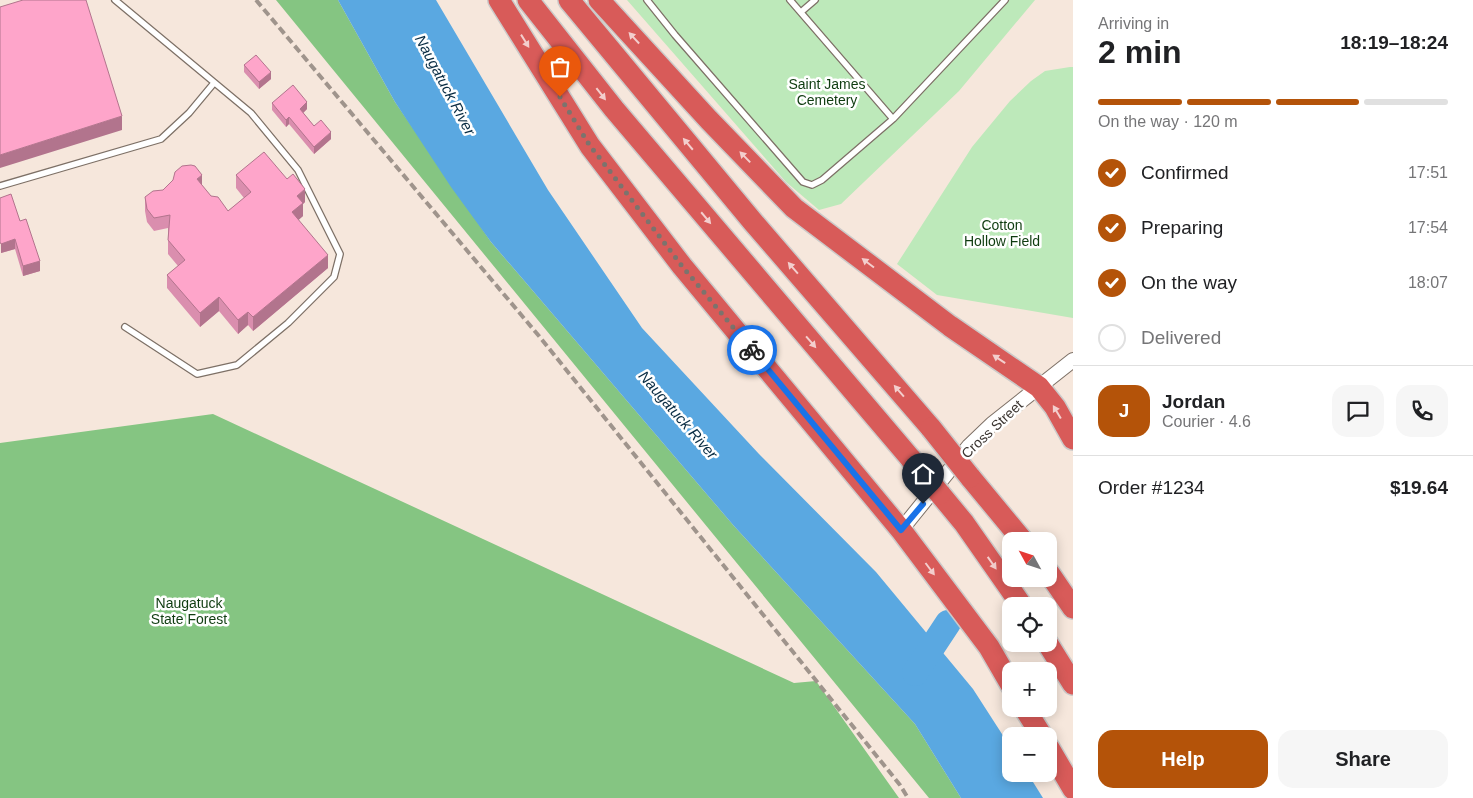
<!DOCTYPE html>
<html lang="en">
<head>
<meta charset="utf-8">
<style>
	:root { --surface:#fff; --page:#f6f6f6; --text:#202124; --muted:#757577; --line:#e0e0e0; --accent:#b45309 }
	body { margin:0; font-family:Helvetica,sans-serif; background:var(--page); color:var(--text); height:100vh; display:flex; flex-direction:column; font-size:19px; white-space:nowrap }
	* { box-sizing:border-box; margin:0 }
	p { font-size:16px; color:var(--muted) }
	.icon { flex:none; width:28px; height:28px; fill:none; stroke:currentColor; stroke-width:2; stroke-linecap:round; stroke-linejoin:round }
	.map { position:relative; flex:1; overflow:hidden }
	.side { display:flex; flex-direction:column; background:var(--surface); width:400px }
	.side>* { flex:none }
	.needle { width:32px; rotate:310deg }
	.tools { position:absolute; left:1002px; top:532px; display:grid; gap:10px }
	.tools a { display:grid; place-items:center; width:55px; height:55px; border-radius:10px; background:var(--surface); box-shadow:0 2px 12px #0003; font-size:25px }
	.pin { position:absolute; display:grid; place-items:center; width:42px; height:42px; color:#fff; margin:-51px -21px; border-radius:50% 50% 50% 0; rotate:-45deg; box-shadow:0 0 5px #0007 }
	.pin .icon { rotate:45deg }
	.courier { position:absolute; display:grid; place-items:center; width:50px; height:50px; margin:-25px; border:4px solid #1a73e8; border-radius:50%; background:#fff; color:#222; box-shadow:0 1px 6px #0007 }
	.head em { font-style:normal; font-weight:800 }
	.head div { display:flex; flex-direction:column-reverse }
	.head { display:flex; align-items:center; justify-content:space-between; height:85px; padding:0 25px }
	h1 { font-size:32px; font-weight:800; line-height:38px }
	.bar { display:grid; grid-template-columns:repeat(4,1fr); gap:8px 5px; align-content:center; height:60px; padding:0 25px }
	.bar i { height:6px; border-radius:4px; background:var(--line) }
	.bar .active { background:var(--accent) }
	.bar p { grid-column:span 4 }
	.line { display:flex; align-items:center; gap:12px; padding:0 25px; border-top:1px solid var(--line) }
	.line div { flex:1 }
	.round { display:grid; place-items:center; flex:none; width:52px; height:52px; border-radius:15px; background:var(--page) }
	ol { padding:0 25px; list-style:none }
	li { display:flex; align-items:center; gap:15px; height:55px }
	li p { margin-inline-start:auto }
	li .icon { padding:5px; border-radius:50%; background:var(--accent); color:#fff; stroke-width:4 }
	li:last-child { color:var(--muted) }
	li i { width:28px; height:28px; border:2px solid var(--line); border-radius:50% }
	.action { display:flex; gap:10px; margin-top:auto; padding:10px 25px }
	.action a { flex:1; height:58px; border-radius:15px; background:var(--accent); color:#fff; font-size:20px; font-weight:800; line-height:58px; text-align:center }
	.action a+a { background:var(--page); color:var(--text) }
	main { display:flex; flex:1; min-height:0 }
	.map>svg:first-child { display:block }
	.green { fill:#bde9ba }
	.forest { fill:#85c582 }
	.water { fill:#5aa8e1 }
	.lines { fill:none; stroke-linecap:round; stroke-linejoin:round }
	.river { stroke:#5aa8e1; stroke-width:26 }
	.service-casing { stroke:#7d7066; stroke-width:8 }
	.tertiary-casing { stroke:#7d7066; stroke-width:16 }
	.motorway-casing { stroke:#cccac9; stroke-width:24 }
	.service { stroke:#fff; stroke-width:5.5 }
	.tertiary { stroke:#fff; stroke-width:14 }
	.motorway { stroke:#d85b59; stroke-width:21 }
	.rail { stroke:#9f948c; stroke-width:4; stroke-dasharray:8 4; stroke-linecap:butt }
	.motorway-bridge-casing { stroke:#cccac9; stroke-width:24; stroke-linecap:butt }
	.motorway-bridge { stroke:#d85b59; stroke-width:21 }
	.wall { fill:#da8eae }
	.shaded-wall { fill:#b2748d }
	.building { fill:#fea5ca; stroke:#b2748d }
	.oneway { fill:#f3cecd }
	.done { stroke:#7c736d; stroke-width:5; stroke-dasharray:0 9 }
	.route { stroke:#1a73e8; stroke-width:6 }
	.labels { text-anchor:middle; stroke-width:5; stroke-linejoin:round; paint-order:stroke }
	.park-label { font-size:14px; fill:#0f3c10; stroke:#fff }
	.street-label { font-size:14px; fill:#3b3531; stroke:#fff }
	.water-label { font-size:15px; font-style:italic; fill:#092c43; stroke:#fff }
</style>
</head>
<body>
<main>
<div class="map">
<svg width="1073" height="798" viewBox="0 0 1073 798">
	<rect width="100%" height="100%" fill="#f6e7dc"/>
	<path class="green" d="M627,0H1035L959,91L841,204L819,210L786,182Z
		M1070,67H1073V318L937,295L897,264L972,147L1010,101L1031,81L1045,71Z"/>
	<path class="forest" d="M276,0H338L395,102L491,242L734,526L915,724L961,798H929Z
		M213,414L794,683L816,681L899,798H0V443Z"/>
	<path class="water" d="M338,0H436L548,190L642,328L759,454L876,572L973,689L1011,748V774H1028L1043,798H961L915,724L734,526L491,242L451,187L395,102Z"/>
	<g class="lines">
		<path class="river" d="M915,673L948,623"/>
		<g class="service-casing">
			<path id="service" d="M115,0L251,113L298,170L340,254L334,277L288,323L237,365L197,374L125,327
				M647,0L675,35L803,182L812,185L822,180L893,119L1005,0
				M790,0L893,119
				M801,12L815,0
				M0,186L161,139L189,113L214,83"/>
		</g>
		<g class="tertiary-casing">
			<path id="tertiary" d="M901,530L969,446L992,424L1073,360"/>
		</g>
		<g class="motorway-casing">
			<path id="motorway" d="M499,0L590,146L682,266L901,530L989,647L1011,685
				M528,0L614,109L911,459
				M569,0L753,222L931,428
				M599,0L709,120L794,208L950,326L1039,387L1055,407L1073,439
				M970,477L1023,541
				M940,494L964,523L1022,606
				M1049,573L1073,608
				M1048,644L1073,684
				M1025,709L1042,736
				M1049,748L1073,789"/>
		</g>
		<use href="#service" class="service"/>
		<use href="#tertiary" class="tertiary"/>
		<use href="#motorway" class="motorway"/>
		<path class="rail" d="M256,0L539,336L900,785L908,798"/>
		<g class="motorway-bridge-casing">
			<path id="motorway-bridge" d="M931,428L970,477
				M911,459L940,494"/>
		</g>
		<use href="#motorway-bridge" class="motorway-bridge"/>
	</g>
	<path class="wall" d="M244,65L271,79L259,89L244,72Z
		M272,103L307,109L303,113L314,126L331,139L314,154L289,124L286,127L272,110Z
		M236,175L305,202L303,204V216L298,220L328,268L253,331L248,325L238,334L219,311L200,327L167,288V275L178,266L168,254V228L154,231L147,222L145,211V197L163,190L202,186L211,196L228,211L244,198L236,188Z
		M0,198L20,221L40,271L23,276L15,249L1,253Z"/>
	<path class="shaded-wall" d="M271,72V79L259,89V82Z
		M307,102V109L300,116V109Z
		M122,116V130L0,168V155Z
		M289,117V124L286,127V120Z
		M331,132V139L314,154V147Z
		M202,175V188L197,179Z
		M305,189V202L303,204V216L292,226V212L297,196Z
		M15,239V249L1,253V244Z
		M328,255V268L253,331V317Z
		M40,261V271L23,276V266Z
		M219,297V311L200,327V313Z
		M248,312V325L238,334V320Z"/>
	<path class="building" d="M23,0H86L122,116L0,155V7Z
		M256,55L271,72L259,82L244,65Z
		M293,85L307,102L300,109L314,126L321,120L331,132L314,147L289,117L286,120L272,103Z
		M264,152L287,179L293,174L305,189L297,196L303,203L292,212L328,255L253,317L248,312L238,320L219,297L200,313L167,275L185,260L168,240L170,215L154,218L147,209L145,197L153,191L163,190L173,180L175,172L182,166L191,165L195,166L202,175L197,179L211,196L218,197L228,211L251,192L236,175Z
		M11,194L20,221L26,219L40,261L23,266L15,239L1,244L0,242V198Z"/>
	<defs><path id="oneway-solid" d="M-6-.8H1V-3.2L6.5 0L1 3.2V.8H-6Z" transform="scale(1.25)"/></defs>
	<g class="oneway">
		<use href="#oneway-solid" transform="translate(634 38) rotate(-133)"/>
		<use href="#oneway-solid" transform="translate(525 41) rotate(58)"/>
		<use href="#oneway-solid" transform="translate(601 94) rotate(52)"/>
		<use href="#oneway-solid" transform="translate(688 144) rotate(-130)"/>
		<use href="#oneway-solid" transform="translate(745 157) rotate(-134)"/>
		<use href="#oneway-solid" transform="translate(706 218) rotate(50)"/>
		<use href="#oneway-solid" transform="translate(868 263) rotate(-143)"/>
		<use href="#oneway-solid" transform="translate(793 268) rotate(-131)"/>
		<use href="#oneway-solid" transform="translate(811 342) rotate(49)"/>
		<use href="#oneway-solid" transform="translate(999 359) rotate(-146)"/>
		<use href="#oneway-solid" transform="translate(899 391) rotate(-131)"/>
		<use href="#oneway-solid" transform="translate(1057 412) rotate(-121)"/>
		<use href="#oneway-solid" transform="translate(992 563) rotate(55)"/>
		<use href="#oneway-solid" transform="translate(930 569) rotate(53)"/>
	</g>
	<g class="lines">
		<path class="done" d="M560,97L590,146L602,161L682,266L752,350"/>
		<path class="route" d="M752,350L901,530L923,504"/>
	</g>
	<g class="labels">
		<g class="park-label">
			<text x="827" y="89">Saint James<tspan x="827" dy="16">Cemetery</tspan></text>
			<text x="1002" y="230">Cotton<tspan x="1002" dy="16">Hollow Field</tspan></text>
			<text x="189" y="608">Naugatuck<tspan x="189" dy="16">State Forest</tspan></text>
		</g>
		<g class="street-label">
			<text transform="translate(992 429) rotate(-43)" y="5">Cross Street</text>
		</g>
		<g class="water-label">
			<text transform="translate(445 85) rotate(62)" y="5">Naugatuck River</text>
			<text transform="translate(678 415) rotate(49)" y="5">Naugatuck River</text>
		</g>
	</g>
</svg>
<div class="tools">
<a><svg class="needle" viewBox="-14 -14 28 28"><path d="M0-13l5 13h-10z" fill="#e53935"/><path d="M0 13l5-13h-10z" fill="#757577"/></svg></a>
<a><svg class="icon" aria-label="locate" viewBox="0 0 24 24"><circle cx="12" cy="12" r="6"/><path d="M12 2v4M12 18v4M2 12h4M18 12h4"/></svg></a>
<a>+</a>
<a>−</a>
</div>
<div class="pin" style="left:560px;top:97px;background:#ea580c"><svg class="icon" aria-label="bag" viewBox="0 0 24 24"><path d="M5 8h14l-1 12H6zM9 8a3 3 0 0 1 6 0"/></svg></div>
<div class="pin" style="left:923px;top:504px;background:#1f2937"><svg class="icon" aria-label="home" viewBox="0 0 24 24"><path d="M3 11l9-7 9 7M6 9v11h12V9"/></svg></div>
<div class="courier" style="left:752px;top:350px"><svg class="icon" aria-label="bike" viewBox="0 0 24 24"><circle cx="6" cy="16" r="4"/><circle cx="18" cy="16" r="4"/><path d="M6 16l4-8h5l3 8M10 8l3 8H6M13 5h3"/></svg></div>
</div>
<section class="side">
<div class="head"><div><h1>2 min</h1><p>Arriving in</p></div><em>18:19–18:24</em></div>
<div class="bar"><i class="active"></i><i class="active"></i><i class="active"></i><i></i><p>On the way · 120 m</p></div>
<ol>
<li><svg class="icon" aria-label="check" viewBox="0 0 24 24"><path d="M5 12l5 5 9-10"/></svg>Confirmed<p>17:51</p></li>
<li><svg class="icon" aria-label="check" viewBox="0 0 24 24"><path d="M5 12l5 5 9-10"/></svg>Preparing<p>17:54</p></li>
<li><svg class="icon" aria-label="check" viewBox="0 0 24 24"><path d="M5 12l5 5 9-10"/></svg>On the way<p>18:07</p></li>
<li><i></i>Delivered</li>
</ol>
<div class="line" style="height:90px"><b class="round" style="background:var(--accent);color:#fff">J</b><div><b>Jordan</b><p>Courier · 4.6</p></div><a class="round"><svg class="icon" aria-label="chat" viewBox="0 0 24 24"><path d="M4 5h16v11H9l-5 4z"/></svg></a><a class="round"><svg class="icon" aria-label="phone" viewBox="0 0 24 24"><path d="M5 4h4l2 5-3 2q2 4 5 5l2-3 5 2v4C11 20 4 13 5 4z"/></svg></a></div>
<div class="line" style="height:65px"><div>Order #1234</div><b>$19.64</b></div>
<div class="action"><a>Help</a><a>Share</a></div>
</section>
</main>
</body>
</html>
